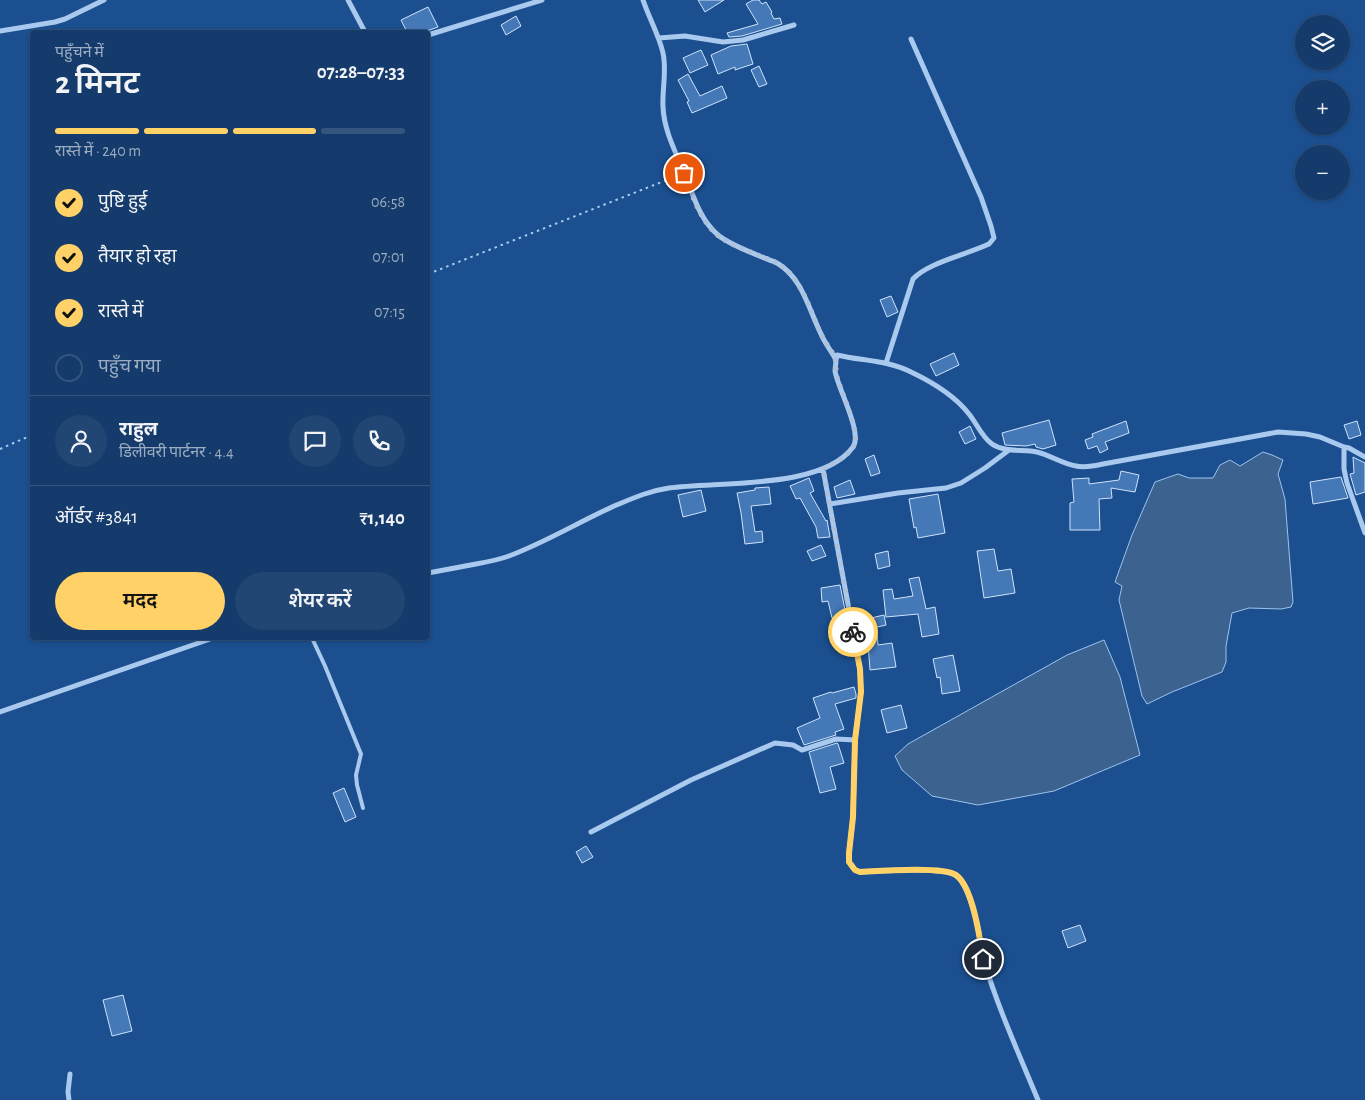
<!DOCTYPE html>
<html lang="hi">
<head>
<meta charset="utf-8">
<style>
	:root { --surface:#143b6b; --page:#214673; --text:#f1f3f6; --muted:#9dadc1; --line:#33557e; --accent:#ffd166 }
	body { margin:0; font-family:"Alegreya Sans","Noto Sans Devanagari",sans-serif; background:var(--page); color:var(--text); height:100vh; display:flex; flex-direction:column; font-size:19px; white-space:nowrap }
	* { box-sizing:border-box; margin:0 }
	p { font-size:16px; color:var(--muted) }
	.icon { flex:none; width:28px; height:28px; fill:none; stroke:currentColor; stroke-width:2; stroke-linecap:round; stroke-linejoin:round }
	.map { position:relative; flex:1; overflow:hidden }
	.sheet { position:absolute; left:30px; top:30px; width:400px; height:610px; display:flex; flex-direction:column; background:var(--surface); border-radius:5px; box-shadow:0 1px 4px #0004,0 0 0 1px var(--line) }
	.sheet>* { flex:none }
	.tools { position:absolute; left:1295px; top:15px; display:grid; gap:10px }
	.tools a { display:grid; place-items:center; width:55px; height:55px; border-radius:50%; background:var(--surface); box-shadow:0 1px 4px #0004,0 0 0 1px var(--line); font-size:25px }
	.pin { position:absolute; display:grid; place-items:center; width:42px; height:42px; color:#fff; margin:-21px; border:2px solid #fff; border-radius:50%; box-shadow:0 1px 5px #0007 }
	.courier { position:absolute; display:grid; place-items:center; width:50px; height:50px; margin:-25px; border:4px solid #ffd166; border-radius:50%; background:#fff; color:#222; box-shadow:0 1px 6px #0007 }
	.overview em { font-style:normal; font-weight:600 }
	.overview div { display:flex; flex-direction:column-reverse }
	.overview { display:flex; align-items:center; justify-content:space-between; height:85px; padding:0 25px }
	h1 { font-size:32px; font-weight:600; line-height:38px }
	.bar { display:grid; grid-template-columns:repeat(4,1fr); gap:8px 5px; align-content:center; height:60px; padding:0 25px }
	.bar i { height:6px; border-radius:4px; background:var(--line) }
	.bar .current { background:var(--accent) }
	.bar p { grid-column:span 4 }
	.line { display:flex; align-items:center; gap:12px; padding:0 25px; border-top:1px solid var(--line) }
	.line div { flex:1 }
	.round { display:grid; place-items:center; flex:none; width:52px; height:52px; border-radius:26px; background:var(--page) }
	ol { padding:0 25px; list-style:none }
	li { display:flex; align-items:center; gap:15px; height:55px }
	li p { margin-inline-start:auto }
	li .icon { padding:5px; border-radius:50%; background:var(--accent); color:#111; stroke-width:4 }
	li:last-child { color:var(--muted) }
	li i { width:28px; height:28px; border:2px solid var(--line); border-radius:50% }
	.primary-button { display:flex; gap:10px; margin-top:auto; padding:10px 25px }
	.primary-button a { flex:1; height:58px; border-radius:30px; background:var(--accent); color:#111; font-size:20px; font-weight:600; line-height:58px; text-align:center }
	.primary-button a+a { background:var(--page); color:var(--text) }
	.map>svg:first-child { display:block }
	.water { fill:#3c6290; stroke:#9cc4f0 }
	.building { fill:#4478b7; stroke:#cfe3fa }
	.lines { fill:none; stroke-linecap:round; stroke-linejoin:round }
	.path { stroke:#a9c9ee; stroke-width:2; stroke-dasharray:2.5 4; stroke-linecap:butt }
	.service { stroke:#a9c9ee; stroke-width:4 }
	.minor { stroke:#a9c9ee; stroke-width:5 }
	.done { stroke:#afc1d8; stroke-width:5; stroke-dasharray:0 9 }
	.route { stroke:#ffd166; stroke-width:6 }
</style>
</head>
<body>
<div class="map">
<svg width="1365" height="1100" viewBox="0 0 1365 1100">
	<rect width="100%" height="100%" fill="#1b4f8f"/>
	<path class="water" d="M1263,452L1272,455L1283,460L1278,474L1285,499L1293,602L1291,607L1281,609L1249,608L1232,613L1226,646V662L1222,672L1172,692L1147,704L1142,696L1119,600L1122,586L1115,582L1132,535L1155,482L1178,474L1189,478H1213L1220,465L1230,460L1240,466Z
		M1104,640L1120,677L1140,755L1054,791L978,805L932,796L902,770L895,756L908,744L1067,655Z"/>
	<path class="building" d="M698,0H724L705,12Z
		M753,0H759L762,4L766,2L772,12L771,13L774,19L780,18L782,24L742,36L729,37L727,33L758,24L746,4Z
		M428,7L438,27L424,32H407L401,20Z
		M516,16L521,26L506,35L501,25Z
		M747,44L753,64L735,70V67L718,74L711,55L731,46Z
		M701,50L708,65L690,73L683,58Z
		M759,66L767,84L759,87L751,70Z
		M688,74L700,96L722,86L727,98L692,113L687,102L689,101L678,80Z
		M891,296L898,312L887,317L880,300Z
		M954,353L959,365L936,376L930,364Z
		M1049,420L1056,445L1043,449L1036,447L1035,444L1026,446L1005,445L1002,433Z
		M1126,421L1129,433L1105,442L1108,449L1100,453L1097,446L1088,449L1085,440L1093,437L1092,434Z
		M1357,421L1361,435L1349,439L1344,425Z
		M970,426L976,439L965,444L959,432Z
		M874,455L880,473L871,476L865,459Z
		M1353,457L1365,463V492L1356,495L1350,474L1354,473Z
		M1121,471L1139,475L1135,492L1111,488L1112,498L1099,499L1100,530H1070V503L1074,502L1072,479L1089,478V484L1119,480Z
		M1341,477L1348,498L1313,504L1310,482Z
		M809,478L814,491L810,493L826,521L827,520L830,537L818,538L816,527L800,498L796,499L790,486Z
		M850,480L855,494L837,498L834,487Z
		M769,487L771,504L751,506L755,532L762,531L763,542L745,544L741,513L737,493L755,490V488Z
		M701,490L706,511L683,517L678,495Z
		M938,494L945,533L918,538L916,527L914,528L909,499Z
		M821,545L826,556L812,561L807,551Z
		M994,549L998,571L1011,569L1015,593L984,598L977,551Z
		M888,551L890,566L878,569L875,554Z
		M919,577L926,609L935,607L939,634L922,637L918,614L886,617L883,590L892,589L894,599L913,596L909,579Z
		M840,585L846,615L832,618L828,601L822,602L821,588Z
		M884,615L886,625L873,628L871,618Z
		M877,633L878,645L892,643L896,667L870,670L868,643L866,644L865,634Z
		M953,655L960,691L942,694L940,677L937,678L933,659Z
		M854,687L856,694V698L835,704L844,729L835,732L836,735L804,745L797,728L820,718L813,698L831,692L832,693Z
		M901,705L907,728L887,733L881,710Z
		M837,743L838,744L844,763L830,767L836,789L820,793L809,752Z
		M344,788L356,817L345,822L333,793Z
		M586,846L593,857L582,863L576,852Z
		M1080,925L1086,941L1068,948L1062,931Z
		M123,995L132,1031L112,1036L103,1000Z"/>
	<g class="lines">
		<path class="path" d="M428,274L677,176
			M0,449L32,435"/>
		<path class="service" d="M312,638L325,666L361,754L356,775L357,785L363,808"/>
		<path class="minor" d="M348,0L365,32
			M643,0C649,18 659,35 663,53C667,71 662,89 663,107C664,130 675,151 684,172C693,194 699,219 718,235C731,246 760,256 777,263C803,278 809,311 822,336C826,345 832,352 836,360L837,355C862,361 888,360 911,372C932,382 955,396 969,414C977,424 982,437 992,444C1005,453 1023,449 1037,452C1050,455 1063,464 1076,466C1085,468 1094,466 1103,464L1278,432L1306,434L1320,437L1344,447L1349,448L1365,457
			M0,31L55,22L65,19L104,0
			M428,35L542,0
			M659,38L685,36L723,42L743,40L794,25
			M886,363L913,279C927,263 968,254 989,244L994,238L991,226L981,197L911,39
			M1344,447V469L1347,483L1365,533
			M823,469L860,669L861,692L855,740L853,817L849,853V862L855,870L860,872C880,871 940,866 955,875C967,882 973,910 977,923C980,935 980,949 984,961C998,1008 1019,1054 1038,1100
			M830,504L898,493L946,488L961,483L985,468L1009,450
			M428,573C444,570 460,567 476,564C487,562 498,560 509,556C544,543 577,523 612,507C631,499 648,491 669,488C717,481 822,490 853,447C863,433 838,389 835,371C835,368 836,364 836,360
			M0,712L213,638
			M591,832L691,780L775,743L793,745L802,750L836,739L855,740
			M69,1100L68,1092L70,1074"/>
	</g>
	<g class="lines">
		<path class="done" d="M684,173C692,195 700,222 720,237C734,247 760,255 777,263C802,277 810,311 822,336C826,344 833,351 835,359C837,364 835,371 837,377C841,391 859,431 855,443C851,455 834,463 823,469L853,632"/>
		<path class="route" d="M853,632L860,669L861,692L855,740L853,817L849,853V862L855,870L860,872C879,871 943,866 956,875C973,887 980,939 983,959"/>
	</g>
</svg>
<div class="tools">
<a><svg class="icon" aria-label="layers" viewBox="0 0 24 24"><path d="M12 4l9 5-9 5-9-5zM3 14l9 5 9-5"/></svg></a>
<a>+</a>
<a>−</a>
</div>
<div class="pin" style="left:684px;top:173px;background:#ea580c"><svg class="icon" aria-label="bag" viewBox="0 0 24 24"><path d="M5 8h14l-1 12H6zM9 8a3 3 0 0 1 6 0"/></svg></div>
<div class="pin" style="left:983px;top:959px;background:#1f2937"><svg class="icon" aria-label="home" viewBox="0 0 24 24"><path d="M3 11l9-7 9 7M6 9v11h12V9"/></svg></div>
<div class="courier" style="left:853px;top:632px"><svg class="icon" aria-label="bike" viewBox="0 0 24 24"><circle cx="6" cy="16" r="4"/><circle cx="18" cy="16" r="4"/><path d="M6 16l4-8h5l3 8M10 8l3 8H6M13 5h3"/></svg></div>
<section class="sheet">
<div class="overview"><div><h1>2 मिनट</h1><p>पहुँचने में</p></div><em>07:28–07:33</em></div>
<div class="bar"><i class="current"></i><i class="current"></i><i class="current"></i><i></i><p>रास्ते में · 240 m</p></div>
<ol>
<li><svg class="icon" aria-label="check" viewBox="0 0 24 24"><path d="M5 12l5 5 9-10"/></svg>पुष्टि हुई<p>06:58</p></li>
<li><svg class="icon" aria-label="check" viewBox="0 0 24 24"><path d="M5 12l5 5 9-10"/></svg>तैयार हो रहा<p>07:01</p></li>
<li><svg class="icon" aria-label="check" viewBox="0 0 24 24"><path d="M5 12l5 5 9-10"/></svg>रास्ते में<p>07:15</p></li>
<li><i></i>पहुँच गया</li>
</ol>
<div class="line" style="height:90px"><a class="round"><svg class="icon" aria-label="person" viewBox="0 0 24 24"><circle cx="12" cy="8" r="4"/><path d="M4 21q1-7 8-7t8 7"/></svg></a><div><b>राहुल</b><p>डिलीवरी पार्टनर · 4.4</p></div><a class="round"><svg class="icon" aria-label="chat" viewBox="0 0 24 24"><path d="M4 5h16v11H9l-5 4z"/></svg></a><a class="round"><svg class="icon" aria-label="phone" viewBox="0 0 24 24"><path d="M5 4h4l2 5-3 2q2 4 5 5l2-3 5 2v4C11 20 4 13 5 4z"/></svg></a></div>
<div class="line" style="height:65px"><div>ऑर्डर #3841</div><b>₹1,140</b></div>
<div class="primary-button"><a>मदद</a><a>शेयर करें</a></div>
</section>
</div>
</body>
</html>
